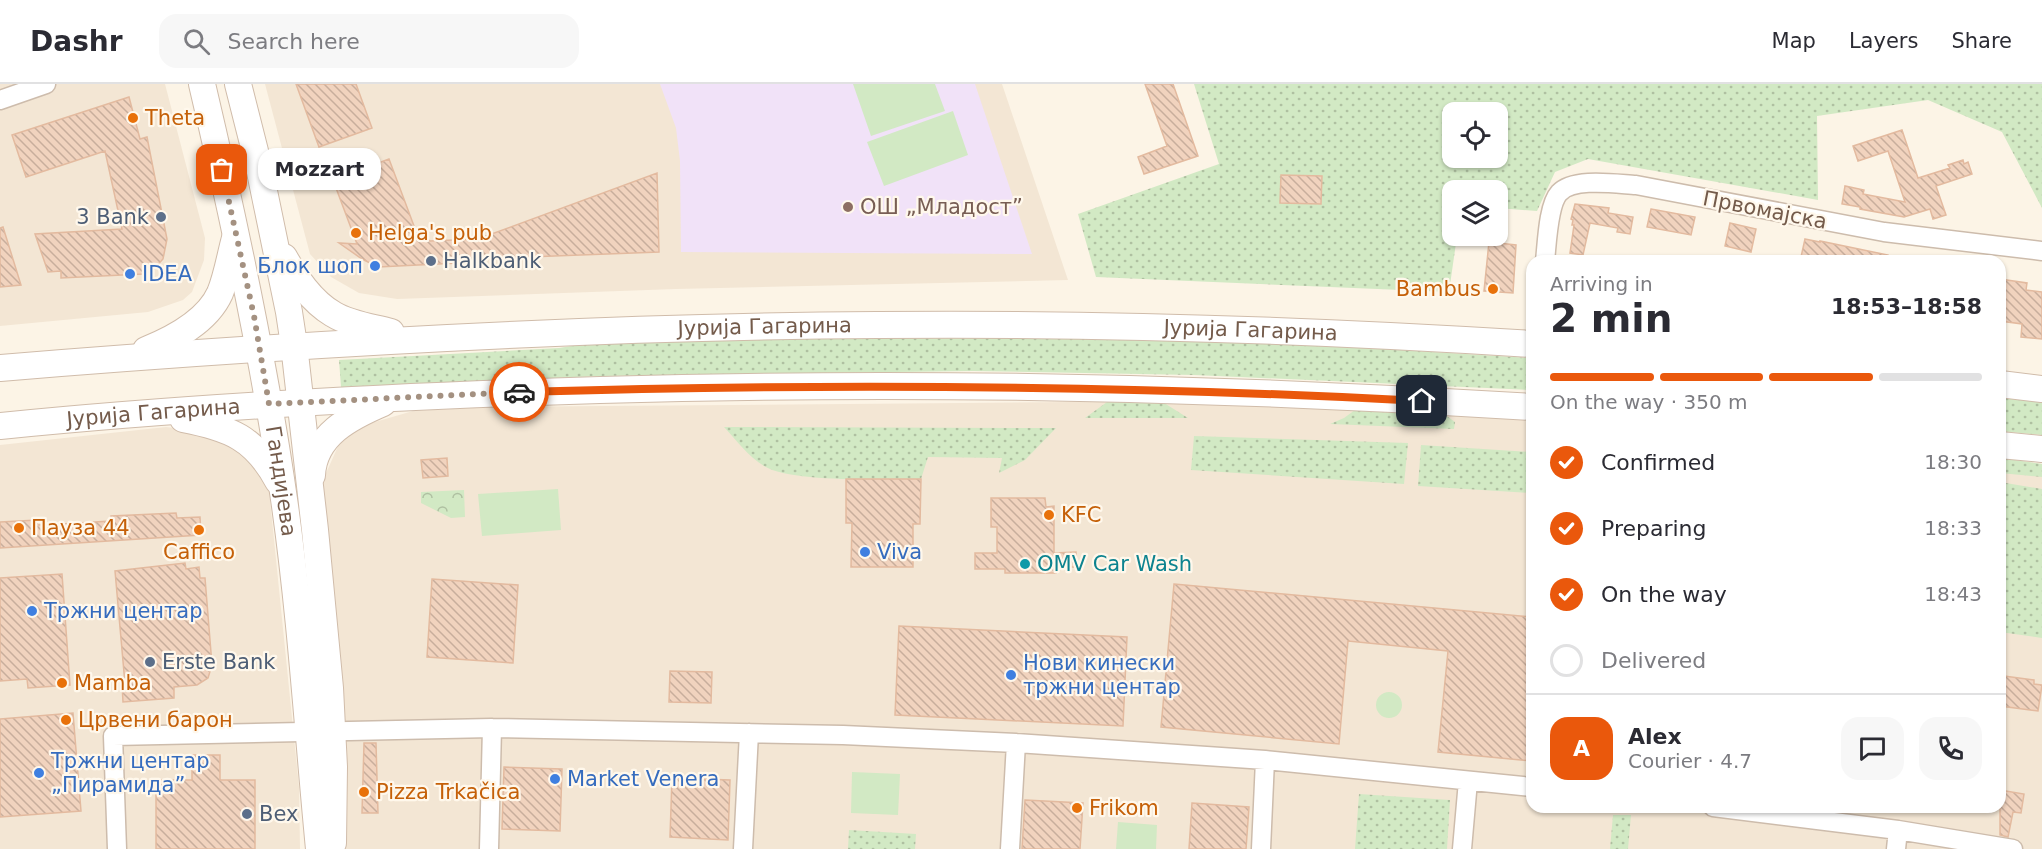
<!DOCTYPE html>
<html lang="en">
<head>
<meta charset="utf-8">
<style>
	:root { --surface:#fff; --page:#f7f7f7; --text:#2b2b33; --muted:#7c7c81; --line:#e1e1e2; --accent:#ea580c }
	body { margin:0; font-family:"DejaVu Sans",sans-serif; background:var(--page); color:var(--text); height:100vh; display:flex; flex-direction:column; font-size:22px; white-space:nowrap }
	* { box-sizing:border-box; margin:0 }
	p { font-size:20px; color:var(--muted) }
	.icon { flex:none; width:33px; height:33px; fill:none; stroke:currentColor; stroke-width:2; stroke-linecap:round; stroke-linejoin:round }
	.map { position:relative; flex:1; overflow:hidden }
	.panel { position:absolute; left:1526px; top:171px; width:480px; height:558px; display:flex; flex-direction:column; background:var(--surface); border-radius:18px; box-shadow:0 2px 4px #0004 }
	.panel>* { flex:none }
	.fabs { position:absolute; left:1442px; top:18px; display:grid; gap:12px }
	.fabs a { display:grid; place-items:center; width:66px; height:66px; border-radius:12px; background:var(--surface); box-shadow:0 2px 4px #0004; font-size:30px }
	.pin { position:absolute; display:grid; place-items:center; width:51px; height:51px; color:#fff; margin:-26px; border-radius:12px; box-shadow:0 3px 9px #0006 }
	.courier { position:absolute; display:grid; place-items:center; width:60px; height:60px; margin:-30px; border:4px solid #ea580c; border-radius:50%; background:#fff; color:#222; box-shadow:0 2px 8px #0007 }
	.bubble { position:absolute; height:42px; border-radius:18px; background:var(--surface); box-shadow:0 2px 4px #0004; font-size:20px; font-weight:800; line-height:42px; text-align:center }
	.head em { font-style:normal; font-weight:800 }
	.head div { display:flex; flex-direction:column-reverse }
	.head { display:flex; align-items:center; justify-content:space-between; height:102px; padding:0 24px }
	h1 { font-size:39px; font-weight:800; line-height:45px }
	.bar { display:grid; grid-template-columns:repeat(4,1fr); gap:9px 6px; align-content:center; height:72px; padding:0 24px }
	.bar i { height:8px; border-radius:4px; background:var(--line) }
	.bar .on { background:var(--accent) }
	.bar p { grid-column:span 4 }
	.line { display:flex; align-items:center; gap:15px; padding:0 24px; border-top:2px solid var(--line) }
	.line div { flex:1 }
	.round { display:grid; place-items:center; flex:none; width:63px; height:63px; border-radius:18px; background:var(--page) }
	ol { padding:0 24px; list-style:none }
	li { display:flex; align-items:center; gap:18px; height:66px }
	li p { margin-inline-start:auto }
	li .icon { padding:6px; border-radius:50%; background:var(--accent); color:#fff; stroke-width:4 }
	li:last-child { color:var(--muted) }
	li i { width:33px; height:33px; border:3px solid var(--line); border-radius:50% }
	header { display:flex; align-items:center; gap:36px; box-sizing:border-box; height:84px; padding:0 30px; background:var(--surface); border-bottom:2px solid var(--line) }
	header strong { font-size:28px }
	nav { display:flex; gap:33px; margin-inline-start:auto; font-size:21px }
	.search { width:420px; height:54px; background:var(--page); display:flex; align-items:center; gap:15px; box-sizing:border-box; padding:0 21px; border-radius:18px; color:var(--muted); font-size:22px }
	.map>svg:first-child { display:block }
	.residential { fill:#f3e6d4 }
	.education { fill:#f1e2f8 }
	.grass { fill:url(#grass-dots); fill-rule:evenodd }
	.forest { fill:url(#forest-crowns) }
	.garden { fill:#d2e9c4 }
	.building { fill:url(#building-back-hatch); stroke:#e3ba9f; stroke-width:1.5 }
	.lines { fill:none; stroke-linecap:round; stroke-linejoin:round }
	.street-casing { stroke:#cdbcac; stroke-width:21 }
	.secondary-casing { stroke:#d0bcaa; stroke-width:28 }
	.street { stroke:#fff; stroke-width:18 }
	.secondary { stroke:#fff; stroke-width:26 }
	.done { stroke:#a49181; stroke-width:6; stroke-dasharray:0 10.8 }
	.route { stroke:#ea580c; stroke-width:8 }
	.food-dot { fill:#e8710a; stroke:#fff8ec; stroke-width:2 }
	.education-dot { fill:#8d6e63; stroke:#fff8ec; stroke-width:2 }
	.service-dot { fill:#5c6f8a; stroke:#fff8ec; stroke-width:2 }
	.shop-dot { fill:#3f7fe0; stroke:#fff8ec; stroke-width:2 }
	.culture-dot { fill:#0f9aa8; stroke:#fff8ec; stroke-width:2 }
	.labels { text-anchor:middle; stroke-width:4.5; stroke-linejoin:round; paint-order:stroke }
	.food-label { font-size:21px; fill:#c56008; stroke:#fff8ec; text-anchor:start }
	.education-label { font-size:21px; fill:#785e54; stroke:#fff8ec; text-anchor:start }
	.street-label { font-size:21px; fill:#745b4b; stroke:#fff8ec }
	.service-label { font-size:21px; fill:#4e5e75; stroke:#fff8ec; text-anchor:start }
	.shop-label { font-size:21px; fill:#366cbe; stroke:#fff8ec; text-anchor:start }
	.culture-label { font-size:21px; fill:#0d838f; stroke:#fff8ec; text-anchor:start }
</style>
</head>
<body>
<header>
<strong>Dashr</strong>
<div class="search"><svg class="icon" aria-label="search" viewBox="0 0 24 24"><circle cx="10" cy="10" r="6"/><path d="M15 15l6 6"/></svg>Search here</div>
<nav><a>Map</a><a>Layers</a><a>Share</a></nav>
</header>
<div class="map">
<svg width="2042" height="765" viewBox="0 0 2042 765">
	<defs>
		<pattern id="grass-dots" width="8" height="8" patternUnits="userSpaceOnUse" patternTransform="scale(1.5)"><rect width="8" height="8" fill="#d2e9c4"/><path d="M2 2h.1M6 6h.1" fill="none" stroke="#afc0a1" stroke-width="1.8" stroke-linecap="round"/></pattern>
		<pattern id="forest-crowns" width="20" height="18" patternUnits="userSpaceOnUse" patternTransform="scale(1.5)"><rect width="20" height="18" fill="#d2e9c4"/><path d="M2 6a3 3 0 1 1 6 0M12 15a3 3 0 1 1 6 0" fill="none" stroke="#afc0a1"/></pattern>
		<pattern id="building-back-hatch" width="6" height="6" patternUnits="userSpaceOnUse" patternTransform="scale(1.5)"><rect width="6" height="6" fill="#f1d3be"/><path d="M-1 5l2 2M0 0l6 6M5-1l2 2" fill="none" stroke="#c8ae9c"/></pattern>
	</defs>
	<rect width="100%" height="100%" fill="#fcf4e6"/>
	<path class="residential" d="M0,0H165L205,154L204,176L192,208L183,216L148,228L0,242Z
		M265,0H1002L1068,196L676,205L397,215L359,209L331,193L310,170Z
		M1181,317L1451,329L1531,336L1532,723H2000V374L2042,380V765H342L319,405L339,360L348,349L368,340L413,327L493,323Z
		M166,343L208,348L225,356L248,376L260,390L269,406L299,703L300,765H0V361Z"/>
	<path class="education" d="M660,0H975L1032,170L681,168L680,77L676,44Z"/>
	<path class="grass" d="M1194,0H2042V124L2002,48L1928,16L1817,32L1818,116L1588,75L1555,88L1537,127L1497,124V106H1452V152H1457L1449,208L1096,193L1078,130L1219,80ZM1452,28H1497V74H1452Z
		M1092,254L1288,259L1531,274L1532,306L1194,291L973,287L602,292L341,303L339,276L559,264L596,258L709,255Z
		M2000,312L2042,316V351L2000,347Z
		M1161,317L1188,334H1085L1107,318Z
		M1359,323L1444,330L1455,338L1454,345L1330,340L1344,334Z
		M724,343L1056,344L1025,376L999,389L1002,374L928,373L921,395C886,395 791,399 764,382C749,373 736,356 724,343Z
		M1194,352L1408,359L1404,400L1191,386Z
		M1421,361L1531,368V409L1418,402Z
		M2000,374L2042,380V393L2000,389Z
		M2000,398L2042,405V554L2000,548Z
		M1359,710L1450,716L1447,765H1355Z
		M1613,731H1631L1628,765H1610Z
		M849,746L916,750L915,765H848Z"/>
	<path class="forest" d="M464,406L465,433L451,434L421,419V408Z"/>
	<path class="garden" d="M853,0H935L945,27L871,52Z
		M953,27L968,71L884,102L867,58Z
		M558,405L561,446L482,452L478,410Z
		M1376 621a13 13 0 1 1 26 0a13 13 0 1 1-26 0Z
		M852,688L900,690L898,731L851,729Z
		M1118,738L1157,741L1156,765H1116Z"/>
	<path class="building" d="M296,0H356L372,44L319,63Z
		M1145,0H1173L1198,72L1144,90L1138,73L1167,62Z
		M129,13L140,55L147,53L167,155L163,175L152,187L143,190L61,194V187L48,188L35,150L122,145L105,67L26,93L12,51Z
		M1902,46L1918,94L1950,84L1948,81L1963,76L1964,80L1968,78L1972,90L1936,102L1946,131L1933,135L1930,125L1904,133L1860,125V123L1842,120L1845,102L1864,106L1863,110L1905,118L1888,67L1858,77L1853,62Z
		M389,75L414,142L422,152L430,157L478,155L657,89L659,168L478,175V178L378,183L362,175L339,159L357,160L333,96Z
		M1281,91L1322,92L1321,120L1280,119Z
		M1575,120L1609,124L1608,129L1633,133L1630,150L1617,148L1618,144L1590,139L1583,171L1570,169L1574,141H1572L1573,136L1571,135Z
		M1651,125L1695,133L1691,151L1647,143Z
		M1730,139L1756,145L1751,168L1725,162Z
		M3,143L21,201L0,203V144Z
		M1805,155L1820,158V157L1888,171L1887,177H1821L1801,173Z
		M1489,158L1516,161L1513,209L1484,207Z
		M2000,195L2027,199L2026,206L2042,208V255L2021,253L2022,240L2000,237Z
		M447,374L448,392L423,394L421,376Z
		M846,395H921L920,440H913V483H851L852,439H846Z
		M991,414H1045L1046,423L1054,422V469L1076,468V483H1056V489H1005V485H975V469H997V443H991Z
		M176,429L177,434L200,433L201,451L0,464V438L37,436V441L61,440L111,437V432Z
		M185,479L186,485L199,483L200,494H205L212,581L208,594L197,601L174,603V614L123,618L122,600H125L115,487Z
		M62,490L70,601L28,604L27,595L0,597V494Z
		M432,495L518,501L513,579L427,573Z
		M1174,500L1532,533V677L1438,668L1448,567L1348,557L1339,660L1161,643Z
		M899,542L1127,553L1123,642L895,631Z
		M670,587L712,588L711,619L669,618Z
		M2004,592L2034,596V600L2042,601L2038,627L2000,622V594L2004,595Z
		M73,629L81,727L0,733V635Z
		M364,659H376L378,729H362Z
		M192,671H220V696H255V765H156V696H192Z
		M504,683L562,685L560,747L502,745Z
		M672,694L730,696L728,756L670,753Z
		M2000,706L2024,710L2021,729L2013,728L2008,753L2000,751Z
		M1025,716L1083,719L1080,765H1022Z
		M1192,719L1249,723L1246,765H1189Z"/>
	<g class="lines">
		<g class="street-casing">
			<path id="street" d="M0,16L46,0
				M1545,177C1547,160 1548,121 1559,109C1573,93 1617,100 1636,101L1884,148L2042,167
				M1713,723L1898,746L2013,765
				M117,765L113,652L492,644L843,651L1016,659L1265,676L1532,703
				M489,765L492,644
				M743,765L749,649
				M1010,765L1016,659
				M1261,765L1265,676
				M1462,765L1468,697
				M1896,765L1898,746"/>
		</g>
		<g class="secondary-casing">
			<g id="secondary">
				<path id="s1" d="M202,0C235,140 265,280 285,422C301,536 308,651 319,765"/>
				<path d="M238,0L259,83L289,228L294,261L315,446L330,604L334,683L333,759"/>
				<path d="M284,173C296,194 311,217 333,230C349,240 372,243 391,248"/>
				<path d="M146,266C173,255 207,238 220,209C227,192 230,172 235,154"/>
				<path id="s2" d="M0,284C292,260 584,243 877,241C1095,239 1314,246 1532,260"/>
				<path d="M2000,300L2042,305"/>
				<path d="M183,335C230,344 255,354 278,397"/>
				<path id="s3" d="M0,342C199,322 399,312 600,306C910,297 1222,303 1532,323"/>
				<path d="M2000,361L2042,365"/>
				<path d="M312,391C314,351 350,333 383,319"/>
			</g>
		</g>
		<use href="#street" class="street"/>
		<use href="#secondary" class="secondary"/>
	</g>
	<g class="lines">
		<path class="done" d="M222,86L254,232L269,320L519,308"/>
		<path class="route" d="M519,308C820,299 1121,301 1422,317"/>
	</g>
	<g class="food-dot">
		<circle cx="133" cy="34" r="6"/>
		<circle cx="356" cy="149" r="6"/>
		<circle cx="1493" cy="205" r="6"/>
		<circle cx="1049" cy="431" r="6"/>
		<circle cx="19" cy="444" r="6"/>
		<circle cx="199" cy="446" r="6"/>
		<circle cx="62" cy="599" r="6"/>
		<circle cx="66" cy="636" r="6"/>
		<circle cx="364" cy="708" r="6"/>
		<circle cx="1077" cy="724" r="6"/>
	</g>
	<circle class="education-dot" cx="848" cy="123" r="6"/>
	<g class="service-dot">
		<circle cx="161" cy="133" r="6"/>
		<circle cx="431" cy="177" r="6"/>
		<circle cx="150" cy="578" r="6"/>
		<circle cx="247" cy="730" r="6"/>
	</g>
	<g class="shop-dot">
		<circle cx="375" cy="182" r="6"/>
		<circle cx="130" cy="190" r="6"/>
		<circle cx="865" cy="468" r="6"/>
		<circle cx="32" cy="527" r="6"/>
		<circle cx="1011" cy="591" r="6"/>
		<circle cx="39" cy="689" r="6"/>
		<circle cx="555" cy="695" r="6"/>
	</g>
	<circle class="culture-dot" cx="1025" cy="480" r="6"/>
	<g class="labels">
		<g class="food-label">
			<text x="145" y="41">Theta</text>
			<text x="368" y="156">Helga's pub</text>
			<text x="1481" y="212" text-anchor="end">Bambus</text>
			<text x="1061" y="438">KFC</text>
			<text x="31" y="451">Пауза 44</text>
			<text x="199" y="475" text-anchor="middle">Caffico</text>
			<text x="74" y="606">Mamba</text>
			<text x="78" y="643">Црвени барон</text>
			<text x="376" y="715">Pizza Trkačica</text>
			<text x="1089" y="731">Frikom</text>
		</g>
		<g class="education-label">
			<text x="860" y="130">ОШ „Младост”</text>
		</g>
		<g class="street-label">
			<text transform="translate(1765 126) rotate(11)" y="7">Првомајска</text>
			<text dy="7" stroke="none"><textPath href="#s2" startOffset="766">Јурија Гагарина</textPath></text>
			<text dy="7" stroke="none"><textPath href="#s2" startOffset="1252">Јурија Гагарина</textPath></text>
			<text dy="7" stroke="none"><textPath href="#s3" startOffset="154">Јурија Гагарина</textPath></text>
			<text dy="7" stroke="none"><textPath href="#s1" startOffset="405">Гандијева</textPath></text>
		</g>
		<g class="service-label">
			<text x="149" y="140" text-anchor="end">3 Bank</text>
			<text x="443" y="184">Halkbank</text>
			<text x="162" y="585">Erste Bank</text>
			<text x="259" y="737">Bex</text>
		</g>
		<g class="shop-label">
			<text x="363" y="189" text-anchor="end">Блок шоп</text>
			<text x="142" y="197">IDEA</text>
			<text x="877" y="475">Viva</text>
			<text x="44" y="534">Тржни центар</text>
			<text x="1023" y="586">Нови кинески<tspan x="1023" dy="24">тржни центар</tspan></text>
			<text x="51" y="684">Тржни центар<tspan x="51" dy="24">„Пирамида”</tspan></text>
			<text x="567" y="702">Market Venera</text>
		</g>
		<g class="culture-label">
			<text x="1037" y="487">OMV Car Wash</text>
		</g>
	</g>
</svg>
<div class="fabs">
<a><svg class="icon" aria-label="locate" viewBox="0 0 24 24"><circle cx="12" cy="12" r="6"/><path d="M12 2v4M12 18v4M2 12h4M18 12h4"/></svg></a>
<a><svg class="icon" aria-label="layers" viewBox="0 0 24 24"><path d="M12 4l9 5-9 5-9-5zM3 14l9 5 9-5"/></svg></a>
</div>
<div class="pin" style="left:222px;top:86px;background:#ea580c"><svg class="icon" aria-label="bag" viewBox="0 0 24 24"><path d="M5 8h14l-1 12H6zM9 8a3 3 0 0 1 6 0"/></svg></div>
<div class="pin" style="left:1422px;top:317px;background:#1f2937"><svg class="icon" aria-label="home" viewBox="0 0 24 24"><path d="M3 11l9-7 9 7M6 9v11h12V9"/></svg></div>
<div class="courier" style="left:519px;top:308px"><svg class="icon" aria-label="car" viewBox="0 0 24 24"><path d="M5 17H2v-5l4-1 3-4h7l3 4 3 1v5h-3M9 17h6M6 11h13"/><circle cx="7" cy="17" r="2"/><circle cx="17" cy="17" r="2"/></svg></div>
<div class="bubble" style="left:258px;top:64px;width:123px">Mozzart</div>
<section class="panel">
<div class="head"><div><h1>2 min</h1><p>Arriving in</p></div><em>18:53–18:58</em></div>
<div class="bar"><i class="on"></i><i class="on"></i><i class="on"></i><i></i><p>On the way · 350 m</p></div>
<ol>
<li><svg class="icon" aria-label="check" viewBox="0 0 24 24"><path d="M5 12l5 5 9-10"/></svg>Confirmed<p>18:30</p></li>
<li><svg class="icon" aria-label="check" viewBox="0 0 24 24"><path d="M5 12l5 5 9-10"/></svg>Preparing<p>18:33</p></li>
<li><svg class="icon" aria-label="check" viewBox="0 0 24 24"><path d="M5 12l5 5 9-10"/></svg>On the way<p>18:43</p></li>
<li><i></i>Delivered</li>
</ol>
<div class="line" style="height:108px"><b class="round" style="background:var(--accent);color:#fff">A</b><div><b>Alex</b><p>Courier · 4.7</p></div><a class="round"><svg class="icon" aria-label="chat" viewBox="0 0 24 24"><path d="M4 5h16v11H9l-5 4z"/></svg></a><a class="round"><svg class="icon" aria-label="phone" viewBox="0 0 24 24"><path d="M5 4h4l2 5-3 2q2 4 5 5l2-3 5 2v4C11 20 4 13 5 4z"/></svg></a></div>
</section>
</div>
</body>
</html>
